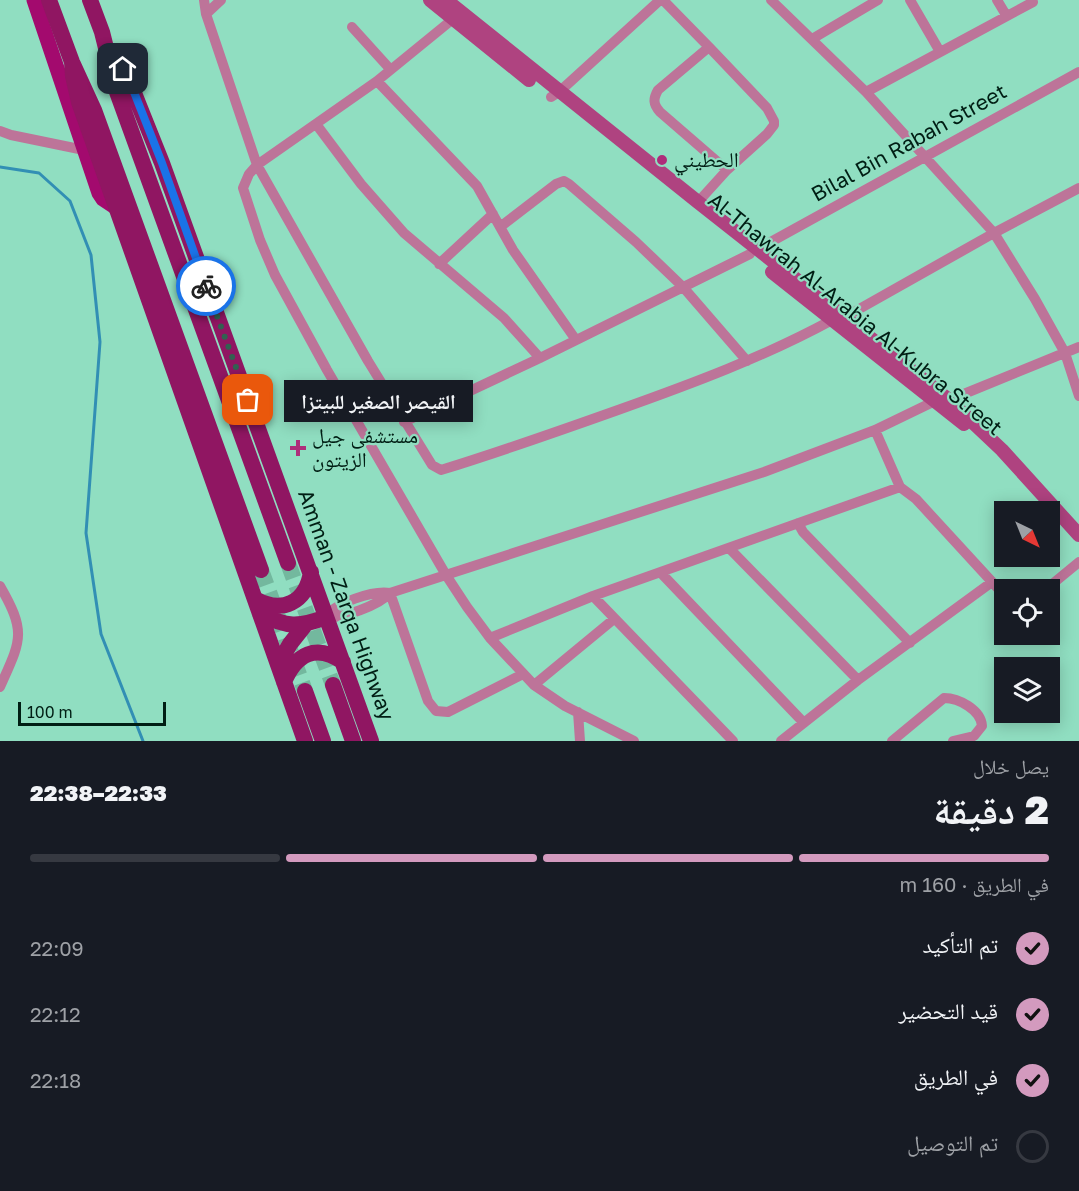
<!DOCTYPE html>
<html lang="ar">
<head>
<meta charset="utf-8">
<style>
	:root { --surface:#171b24; --page:#20242c; --text:#f1f3f6; --muted:#9ea1a6; --line:#363941; --accent:#d39abe }
	body { margin:0; font-family:"Golos Text","Noto Naskh Arabic",sans-serif; background:var(--page); color:var(--text); direction:rtl; height:100vh; display:flex; flex-direction:column; font-size:22px; white-space:nowrap }
	* { box-sizing:border-box; margin:0 }
	p { font-size:20px; color:var(--muted) }
	.icon { flex:none; width:33px; height:33px; fill:none; stroke:currentColor; stroke-width:2; stroke-linecap:round; stroke-linejoin:round }
	.map { position:relative; height:741px; overflow:hidden; direction:ltr }
	.panel { display:flex; flex-direction:column; background:var(--surface); flex:1 }
	.panel>* { flex:none }
	.needle { width:39px; rotate:137deg }
	.controls { position:absolute; left:994px; top:501px; display:grid; gap:12px }
	.controls a { display:grid; place-items:center; width:66px; height:66px; border-radius:0px; background:var(--surface); box-shadow:0 3px 15px #0003; font-size:30px }
	.scale { position:absolute; left:18px; bottom:15px; width:148px; box-sizing:border-box; padding-left:6px; border:3px solid #001e14; border-top:0; font-size:16px; line-height:21px; white-space:nowrap; color:#001e14; -webkit-text-stroke:4px #90dec1; paint-order:stroke }
	.pin { position:absolute; display:grid; place-items:center; width:51px; height:51px; color:#fff; margin:-26px; border-radius:12px; box-shadow:0 3px 9px #0006 }
	.courier { position:absolute; display:grid; place-items:center; width:60px; height:60px; margin:-30px; border:4px solid #1a73e8; border-radius:50%; background:#fff; color:#222; box-shadow:0 2px 8px #0007 }
	.bubble { position:absolute; height:42px; border-radius:0px; background:var(--surface); box-shadow:0 3px 15px #0003; font-size:20px; font-weight:800; line-height:42px; text-align:center; direction:rtl }
	.head em { font-style:normal; font-weight:800 }
	.head div { display:flex; flex-direction:column-reverse }
	.head { display:flex; align-items:center; justify-content:space-between; height:102px; padding:0 30px }
	h1 { font-size:39px; font-weight:800; line-height:45px }
	.bar { display:grid; grid-template-columns:repeat(4,1fr); gap:9px 6px; align-content:center; height:72px; padding:0 30px }
	.bar i { height:8px; border-radius:4px; background:var(--line) }
	.bar .current { background:var(--accent) }
	.bar p { grid-column:span 4 }
	ol { padding:0 30px; list-style:none }
	li { display:flex; align-items:center; gap:18px; height:66px }
	li p { margin-inline-start:auto }
	li .icon { padding:6px; border-radius:50%; background:var(--accent); color:#111; stroke-width:4 }
	li:last-child { color:var(--muted) }
	li i { width:33px; height:33px; border:3px solid var(--line); border-radius:50% }
	.map>svg:first-child { display:block }
	.lines { fill:none; stroke-linecap:round; stroke-linejoin:round }
	.stream { stroke:#328fb4; stroke-width:3 }
	.trunk-tunnel { stroke:#73b89e; stroke-width:16; stroke-dasharray:16 8; stroke-linecap:butt }
	.minor { stroke:#bd7499; stroke-width:10 }
	.secondary { stroke:#af4380; stroke-width:14 }
	.primary { stroke:#a30a6e; stroke-width:15 }
	.trunk { stroke:#901662; stroke-width:16 }
	.done { stroke:#326151; stroke-width:6; stroke-dasharray:0 10.8 }
	.route { stroke:#1a73e8; stroke-width:8 }
	.poi-dot { fill:#ae2d7a; stroke:#90dec1; stroke-width:2 }
	.labels { text-anchor:middle; stroke-width:4.5; stroke-linejoin:round; paint-order:stroke }
	.street-label { font-size:21px; fill:#001e14; stroke:#90dec1 }
	.poi-label { font-size:21px; fill:#001e14; stroke:#90dec1; text-anchor:start }
</style>
</head>
<body>
<div class="map">
<svg width="1079" height="741" viewBox="0 0 1079 741">
	<rect width="100%" height="100%" fill="#90dec1"/>
	<g class="lines">
		<path class="stream" d="M0,167L39,173L70,201L91,255L100,342L86,533L101,634L143,741"/>
		<path class="trunk-tunnel" d="M288,563L333,685
			M261,570L305,691"/>
		<path class="minor" d="M204,0L206,14L257,165L368,361L432,465L441,470C500,452 559,431 618,410C691,384 764,357 832,320
			M663,0L709,47
			M771,0L866,92L994,233L1035,299L1065,353L1079,396
			M910,0L939,50
			M997,0L1006,15
			M206,14L221,0
			M453,19L377,81L257,165L249,174L243,188L260,240L275,275L327,370L446,575L467,607L490,638L534,685L565,706L634,741
			M352,27L390,69
			M812,39L878,0
			M377,81L477,186L513,250L576,340
			M866,92L1033,2
			M551,97L559,92L660,0
			M316,124L361,184L404,233L504,318L540,358
			M0,131L11,135L84,150
			M698,202L727,170L767,134L774,125V121L767,108L709,47L658,90C653,99 653,104 660,112L727,170
			M500,227L556,184L564,181L569,184L636,242L683,287L747,361
			M758,249L1079,72
			M439,264L493,214
			M845,317L994,233L1079,188
			M949,400L1079,347
			M404,422L540,358L750,254
			M875,430L900,487L916,499L1005,596
			M798,523L803,532L910,643
			M729,548L858,680
			M661,573L804,723
			M0,586C27,633 21,640 0,687
			M1045,590L1079,562
			M390,593L428,701L436,711L448,712L523,674
			M593,596L733,741
			M326,617C342,619 379,605 390,593L764,472L875,430L935,401
			M326,617C334,603 374,590 390,593
			M490,638L593,596L900,487
			M534,685L614,619
			M578,712L580,741
			M781,741L858,680L992,582
			M892,741L944,698C959,698 981,710 982,726L974,736L953,741"/>
		<path class="secondary" d="M430,0L529,80
			M446,0L698,202L949,400L1002,450L1079,535
			M772,272L964,424"/>
		<path class="primary" d="M34,0L99,193L103,199L115,207"/>
		<path class="trunk" d="M49,0L72,62L94,110L261,570
			M90,0L102,32L117,92L288,563
			M108,50L128,78L162,163L371,741
			M72,62L73,76L79,102L305,741
			M255,599C282,614 306,603 311,572
			M260,614C287,627 298,628 326,617
			M278,665L290,644L305,625
			M284,682C296,654 316,643 343,662
			M333,685L353,741
			M305,691L323,741"/>
	</g>
	<g class="lines">
		<path class="done" d="M206,286L248,400"/>
		<path class="route" d="M123,69L132,87L162,163L206,286"/>
	</g>
	<g class="poi-dot">
		<circle cx="662" cy="160" r="6"/>
		<path d="M295 439h6v6h6v6h-6v6h-6v-6h-6v-6h6z"/>
	</g>
	<g class="labels">
		<g class="street-label">
			<text transform="translate(909 143) rotate(-29)" y="7">Bilal Bin Rabah Street</text>
			<text transform="translate(855 314) rotate(39)" y="7">Al-Thawrah Al-Arabia Al-Kubra Street</text>
			<text transform="translate(346 605) rotate(70)" y="7">Amman - Zarqa Highway</text>
		</g>
		<g class="poi-label">
			<text x="674" y="167">الحطيني</text>
			<text x="312" y="443">مستشفى جيل<tspan x="312" dy="24">الزيتون</tspan></text>
		</g>
	</g>
</svg>
<div class="controls">
<a><svg class="needle" viewBox="-14 -14 28 28"><path d="M0-13l5 13h-10z" fill="#e53935"/><path d="M0 13l5-13h-10z" fill="#9ea1a6"/></svg></a>
<a><svg class="icon" aria-label="locate" viewBox="0 0 24 24"><circle cx="12" cy="12" r="6"/><path d="M12 2v4M12 18v4M2 12h4M18 12h4"/></svg></a>
<a><svg class="icon" aria-label="layers" viewBox="0 0 24 24"><path d="M12 4l9 5-9 5-9-5zM3 14l9 5 9-5"/></svg></a>
</div>
<div class="scale">100 m</div>
<div class="pin" style="left:248px;top:400px;background:#ea580c"><svg class="icon" aria-label="bag" viewBox="0 0 24 24"><path d="M5 8h14l-1 12H6zM9 8a3 3 0 0 1 6 0"/></svg></div>
<div class="pin" style="left:123px;top:69px;background:#1f2937"><svg class="icon" aria-label="home" viewBox="0 0 24 24"><path d="M3 11l9-7 9 7M6 9v11h12V9"/></svg></div>
<div class="courier" style="left:206px;top:286px"><svg class="icon" aria-label="bike" viewBox="0 0 24 24"><circle cx="6" cy="16" r="4"/><circle cx="18" cy="16" r="4"/><path d="M6 16l4-8h5l3 8M10 8l3 8H6M13 5h3"/></svg></div>
<div class="bubble" style="left:284px;top:380px;width:189px">القيصر الصغير للبيتزا</div>
</div>
<section class="panel">
<div class="head"><div><h1>2 دقيقة</h1><p>يصل خلال</p></div><em>22:33–22:38</em></div>
<div class="bar"><i class="current"></i><i class="current"></i><i class="current"></i><i></i><p>في الطريق · 160 m</p></div>
<ol>
<li><svg class="icon" aria-label="check" viewBox="0 0 24 24"><path d="M5 12l5 5 9-10"/></svg>تم التأكيد<p>22:09</p></li>
<li><svg class="icon" aria-label="check" viewBox="0 0 24 24"><path d="M5 12l5 5 9-10"/></svg>قيد التحضير<p>22:12</p></li>
<li><svg class="icon" aria-label="check" viewBox="0 0 24 24"><path d="M5 12l5 5 9-10"/></svg>في الطريق<p>22:18</p></li>
<li><i></i>تم التوصيل</li>
</ol>
</section>
</body>
</html>
